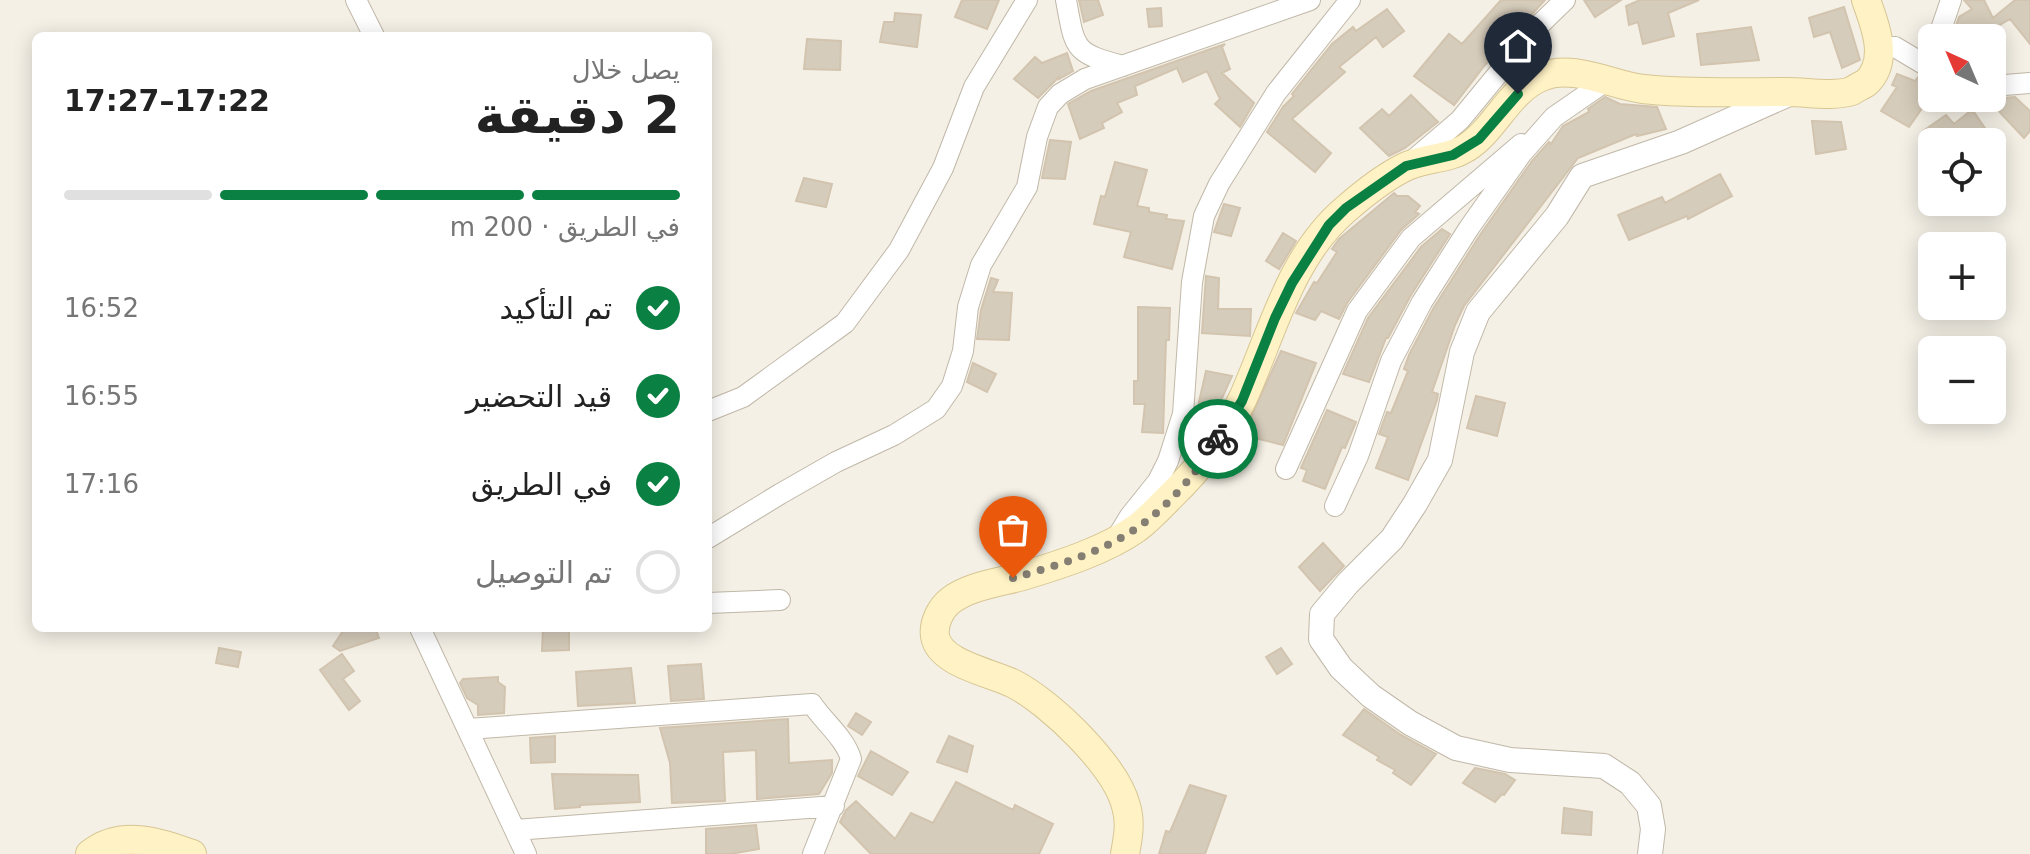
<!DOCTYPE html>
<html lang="ar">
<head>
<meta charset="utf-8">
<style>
	:root { --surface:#fff; --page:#f6f6f6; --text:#222; --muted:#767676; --line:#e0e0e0; --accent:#0b8043 }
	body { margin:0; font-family:"DejaVu Sans",Cairo,sans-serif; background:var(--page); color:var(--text); direction:rtl; height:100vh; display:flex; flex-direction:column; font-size:30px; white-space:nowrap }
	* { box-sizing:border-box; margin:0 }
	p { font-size:26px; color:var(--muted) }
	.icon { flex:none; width:44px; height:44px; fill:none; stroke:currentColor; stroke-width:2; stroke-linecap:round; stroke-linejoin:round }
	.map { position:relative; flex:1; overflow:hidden; direction:ltr }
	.sheet { position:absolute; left:32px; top:32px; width:680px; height:600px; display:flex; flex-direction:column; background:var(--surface); border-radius:12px; box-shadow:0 4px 20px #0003; direction:rtl }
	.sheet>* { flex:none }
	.needle { width:52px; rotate:316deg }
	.buttons { position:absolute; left:1918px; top:24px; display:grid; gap:16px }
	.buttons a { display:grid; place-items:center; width:88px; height:88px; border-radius:12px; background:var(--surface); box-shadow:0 4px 20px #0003; font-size:40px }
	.pin { position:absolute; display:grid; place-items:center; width:68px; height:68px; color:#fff; margin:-82px -34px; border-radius:50% 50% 50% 0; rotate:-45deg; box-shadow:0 0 8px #0007 }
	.pin .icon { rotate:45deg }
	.courier { position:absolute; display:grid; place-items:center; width:80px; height:80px; margin:-40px; border:6px solid #0b8043; border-radius:50%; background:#fff; color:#222; box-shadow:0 2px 10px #0007 }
	.summary em { font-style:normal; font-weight:600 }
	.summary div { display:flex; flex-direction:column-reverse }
	.summary { display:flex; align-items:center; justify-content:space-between; height:136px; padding:0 32px }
	h1 { font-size:52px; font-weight:600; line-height:60px }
	.bar { display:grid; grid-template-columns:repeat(4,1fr); gap:12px 8px; align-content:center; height:96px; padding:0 32px }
	.bar i { height:10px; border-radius:6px; background:var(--line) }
	.bar .current { background:var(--accent) }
	.bar p { grid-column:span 4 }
	ol { padding:0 32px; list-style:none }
	li { display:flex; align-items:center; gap:24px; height:88px }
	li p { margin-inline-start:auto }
	li .icon { padding:8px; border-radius:50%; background:var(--accent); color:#fff; stroke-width:4 }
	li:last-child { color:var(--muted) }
	li i { width:44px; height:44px; border:4px solid var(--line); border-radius:50% }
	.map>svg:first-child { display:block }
	.building { fill:#d6ccbb; stroke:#d2c4ae; stroke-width:2 }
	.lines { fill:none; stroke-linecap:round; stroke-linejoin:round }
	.minor-casing { stroke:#c0b8a8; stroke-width:22 }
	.tertiary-casing { stroke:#c0b8a8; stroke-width:26 }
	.secondary-casing { stroke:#d7c693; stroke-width:30 }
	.minor { stroke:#fff; stroke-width:20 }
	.tertiary { stroke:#fff; stroke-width:24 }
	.secondary { stroke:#fff2c5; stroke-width:28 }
	.done { stroke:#847e73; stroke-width:8; stroke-dasharray:0 14.4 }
	.route { stroke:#0b8043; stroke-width:10 }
</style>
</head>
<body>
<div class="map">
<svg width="2030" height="854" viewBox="0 0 2030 854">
	<rect width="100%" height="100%" fill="#f4f0e6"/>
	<path class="building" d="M962,0H999L987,29L955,17Z
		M1079,0H1098L1103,15L1084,22Z
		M1501,0H1545L1485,65L1454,105L1414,76L1449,34L1462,44Z
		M1584,0H1621L1595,17Z
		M1640,0H1699L1668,13L1674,36L1643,44L1638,22L1629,25L1626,6Z
		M1964,0H1984L1993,18L2015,0H2030V44L2010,19L1978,38H1962L1956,26L1959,17L1972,9Z
		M1844,7L1860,60L1842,68L1830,32L1814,37L1809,18Z
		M1161,8L1162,26L1149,27L1147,9Z
		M1387,9L1404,31L1383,47L1376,37L1339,67L1345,72L1292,119L1331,153L1315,172L1267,132L1283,107L1294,96L1292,94L1332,44L1353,27L1356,31Z
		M895,13L921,15L917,47L880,42L884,22H894Z
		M1751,27L1759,60L1701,65L1697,34Z
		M807,39L841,41L840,70L804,69Z
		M1225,44L1222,47L1230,69L1222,73L1254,103L1240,127L1215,104L1220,99L1207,71L1183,82L1177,68L1135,86L1137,95L1117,103L1122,112L1102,123L1104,128L1080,139L1068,104L1091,91Z
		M1067,53L1073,71L1059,79V77L1038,98L1014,79L1035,57L1042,63Z
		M1897,74L1915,81L1919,76L1932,82V94L1909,127L1881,111L1897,87L1892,85Z
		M1411,95L1438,122L1405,148L1389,156L1360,128L1382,109L1389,116Z
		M1605,97L1620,104L1657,107L1666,129L1637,136L1636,134L1578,158L1464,306L1455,325L1432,392L1438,394L1437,400L1408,480L1376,468L1388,437L1379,434L1387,412L1391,413L1408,371L1404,369L1409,355L1433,309L1480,235L1532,161L1549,142L1551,144L1563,126L1589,112L1588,109Z
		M2015,97L2030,111V131L2024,138L1994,106L2003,98Z
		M1969,112H1974L1991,137L1984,142H1930L1923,131L1946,115L1954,124Z
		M1812,121L1841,122L1846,149L1816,154Z
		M1050,140L1071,142L1065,179L1042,178Z
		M1115,162L1147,170L1137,206L1149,208V212L1167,215L1166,219L1184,221L1172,269L1124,257L1131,232L1094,224L1101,196L1105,197Z
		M1720,174L1732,196L1688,219L1687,216L1629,240L1618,215L1662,197L1665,203Z
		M804,178L832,184L826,207L796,201Z
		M1394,193L1397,196H1408L1420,206L1415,212L1419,214L1401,230L1347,303L1339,319L1321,311L1315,320L1296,313L1314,282L1317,283L1337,252L1332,249L1339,239Z
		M1224,204L1240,208L1231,236L1214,232Z
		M1442,229L1450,234L1411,295L1388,338H1386L1369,382L1343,374L1368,318L1421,247Z
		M1283,233L1296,241L1279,269L1266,261Z
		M1206,276L1219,278L1218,309H1251L1250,336L1202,333Z
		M991,278L998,280L993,292L1012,293L1009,340L977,339L981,310Z
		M1138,307L1170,308L1169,340H1166L1163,433L1142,432L1145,404H1134V381H1138Z
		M1281,351L1316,363L1283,445L1243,435Z
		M973,363L996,374L987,392L967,382Z
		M1206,371L1232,376L1213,418L1196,415Z
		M1476,396L1505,403L1497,436L1467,428Z
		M1327,410L1356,422L1345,448L1342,447L1325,489L1303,481L1307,470L1301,468Z
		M1323,543L1344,566L1320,591L1299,567Z
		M345,628H375L379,638L340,651L333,646Z
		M543,628H569V650L542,651Z
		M219,648L241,652L238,667L216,663Z
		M1281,648L1292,664L1277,674L1266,657Z
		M342,654L354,671L343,679L360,701L349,710L320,670Z
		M701,664L704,699L671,701L668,666Z
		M631,668L635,703L578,706L576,672Z
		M498,677V682L505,687L504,713L478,715V705L467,698L460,683L463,679Z
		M1364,709L1401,735L1436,754L1411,785L1393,773L1395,770L1377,760L1379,757L1343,735Z
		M856,713L871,722L862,735L848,726Z
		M788,719L789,763L832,760V773L819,794L757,799L756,750L723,752L725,801L672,803L670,763L660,728Z
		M555,736V762L531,763L530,738Z
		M949,736L973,746L967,772L937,762Z
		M871,751L908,772L892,795L858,776Z
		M1475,768L1505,774L1515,780L1504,795L1502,794L1495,802L1463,783Z
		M552,774L638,775L640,802L580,805V807L555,809Z
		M956,782L1013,810L1015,805L1053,824L1039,854H871L840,822L846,810L856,801L895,839L911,813L933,823Z
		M1190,785L1226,796L1205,854H1159L1166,831L1170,832Z
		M1564,808L1592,812L1591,835L1562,833Z
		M756,825L759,849L730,854H706V829Z"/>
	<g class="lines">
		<g class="minor-casing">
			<path id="minor" d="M356,0L374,36
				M1066,0C1075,49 1073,53 1123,66
				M1938,38L1951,0
				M1879,48L1895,47L1932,69
				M1992,86L2030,83
				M1412,161L1460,120L1534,30L1565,0
				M708,411L743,397L845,323L899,250L943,168L974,87L1027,0
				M1286,469L1357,311L1411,238L1521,144
				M1335,506L1358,456L1391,361L1422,302L1469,228L1522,153L1554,117L1606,81
				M708,538L780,494L836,462L894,435L936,409L952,386L963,351L968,307L981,265L1027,187L1037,137L1048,107L1060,94L1085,79L1310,0
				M1116,539L1130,516L1158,481L1168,461L1183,414L1192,282L1204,216L1219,184L1276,93L1350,0
				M708,603L780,600
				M420,628L526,854
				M468,729L812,704C824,722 845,738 851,759L813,854
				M515,830L834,806"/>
		</g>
		<g class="tertiary-casing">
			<path id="tertiary" d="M1650,854L1653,829L1649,806L1630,783L1604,766L1510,760L1456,748L1410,723L1371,696L1341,668L1321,639L1322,614L1348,583L1392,539L1415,504L1440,460L1462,352L1478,312L1557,216L1582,176L1681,142L1791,93"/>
		</g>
		<g class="secondary-casing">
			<path id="secondary" d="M90,854C121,829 158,842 192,854
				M1125,854C1128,838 1131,822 1126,806C1116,766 1051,703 1014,684C993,673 939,664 935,636C933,623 941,608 950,601C970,585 1003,582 1026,575C1062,564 1106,550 1137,528C1150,518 1161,506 1172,495C1200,468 1227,433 1243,398C1272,334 1290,256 1346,209C1363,194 1385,177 1405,167C1424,157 1447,160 1466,148C1495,130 1508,91 1541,77C1573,63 1611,85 1643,89C1691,94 1740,92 1788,92C1808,92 1832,97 1852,91C1853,90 1864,84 1866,83C1890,61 1875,25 1866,0"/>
		</g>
		<use href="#minor" class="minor"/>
		<use href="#tertiary" class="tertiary"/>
		<use href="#secondary" class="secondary"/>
	</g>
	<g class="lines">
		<path class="done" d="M1013,578C1053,567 1099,553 1134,530C1166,509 1198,472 1218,439"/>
		<path class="route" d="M1218,439L1242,401L1275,318L1292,283L1329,225L1346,208L1406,166L1453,155L1479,139L1518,94"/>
	</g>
</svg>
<div class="buttons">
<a><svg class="needle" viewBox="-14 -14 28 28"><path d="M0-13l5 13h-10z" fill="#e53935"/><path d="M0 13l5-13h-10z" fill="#767676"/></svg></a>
<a><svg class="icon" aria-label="locate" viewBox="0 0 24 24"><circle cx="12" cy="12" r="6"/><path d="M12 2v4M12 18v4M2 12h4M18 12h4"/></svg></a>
<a>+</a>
<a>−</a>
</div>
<div class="pin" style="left:1013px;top:578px;background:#ea580c"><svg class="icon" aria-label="bag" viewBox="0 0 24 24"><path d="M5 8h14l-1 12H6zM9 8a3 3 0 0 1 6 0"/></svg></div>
<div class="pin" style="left:1518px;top:94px;background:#1f2937"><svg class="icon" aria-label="home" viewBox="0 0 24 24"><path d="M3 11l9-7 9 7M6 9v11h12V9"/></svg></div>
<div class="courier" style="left:1218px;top:439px"><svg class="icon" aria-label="bike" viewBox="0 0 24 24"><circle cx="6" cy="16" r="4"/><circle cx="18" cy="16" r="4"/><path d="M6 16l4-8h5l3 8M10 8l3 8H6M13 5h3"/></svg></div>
<section class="sheet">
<div class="summary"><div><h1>2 دقيقة</h1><p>يصل خلال</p></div><em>17:22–17:27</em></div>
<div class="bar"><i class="current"></i><i class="current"></i><i class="current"></i><i></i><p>في الطريق · 200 m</p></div>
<ol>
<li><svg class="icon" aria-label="check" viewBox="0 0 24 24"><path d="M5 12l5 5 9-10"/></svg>تم التأكيد<p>16:52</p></li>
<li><svg class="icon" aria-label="check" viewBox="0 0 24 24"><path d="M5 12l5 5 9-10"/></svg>قيد التحضير<p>16:55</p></li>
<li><svg class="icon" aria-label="check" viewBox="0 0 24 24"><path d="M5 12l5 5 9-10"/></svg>في الطريق<p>17:16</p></li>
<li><i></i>تم التوصيل</li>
</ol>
</section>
</div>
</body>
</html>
